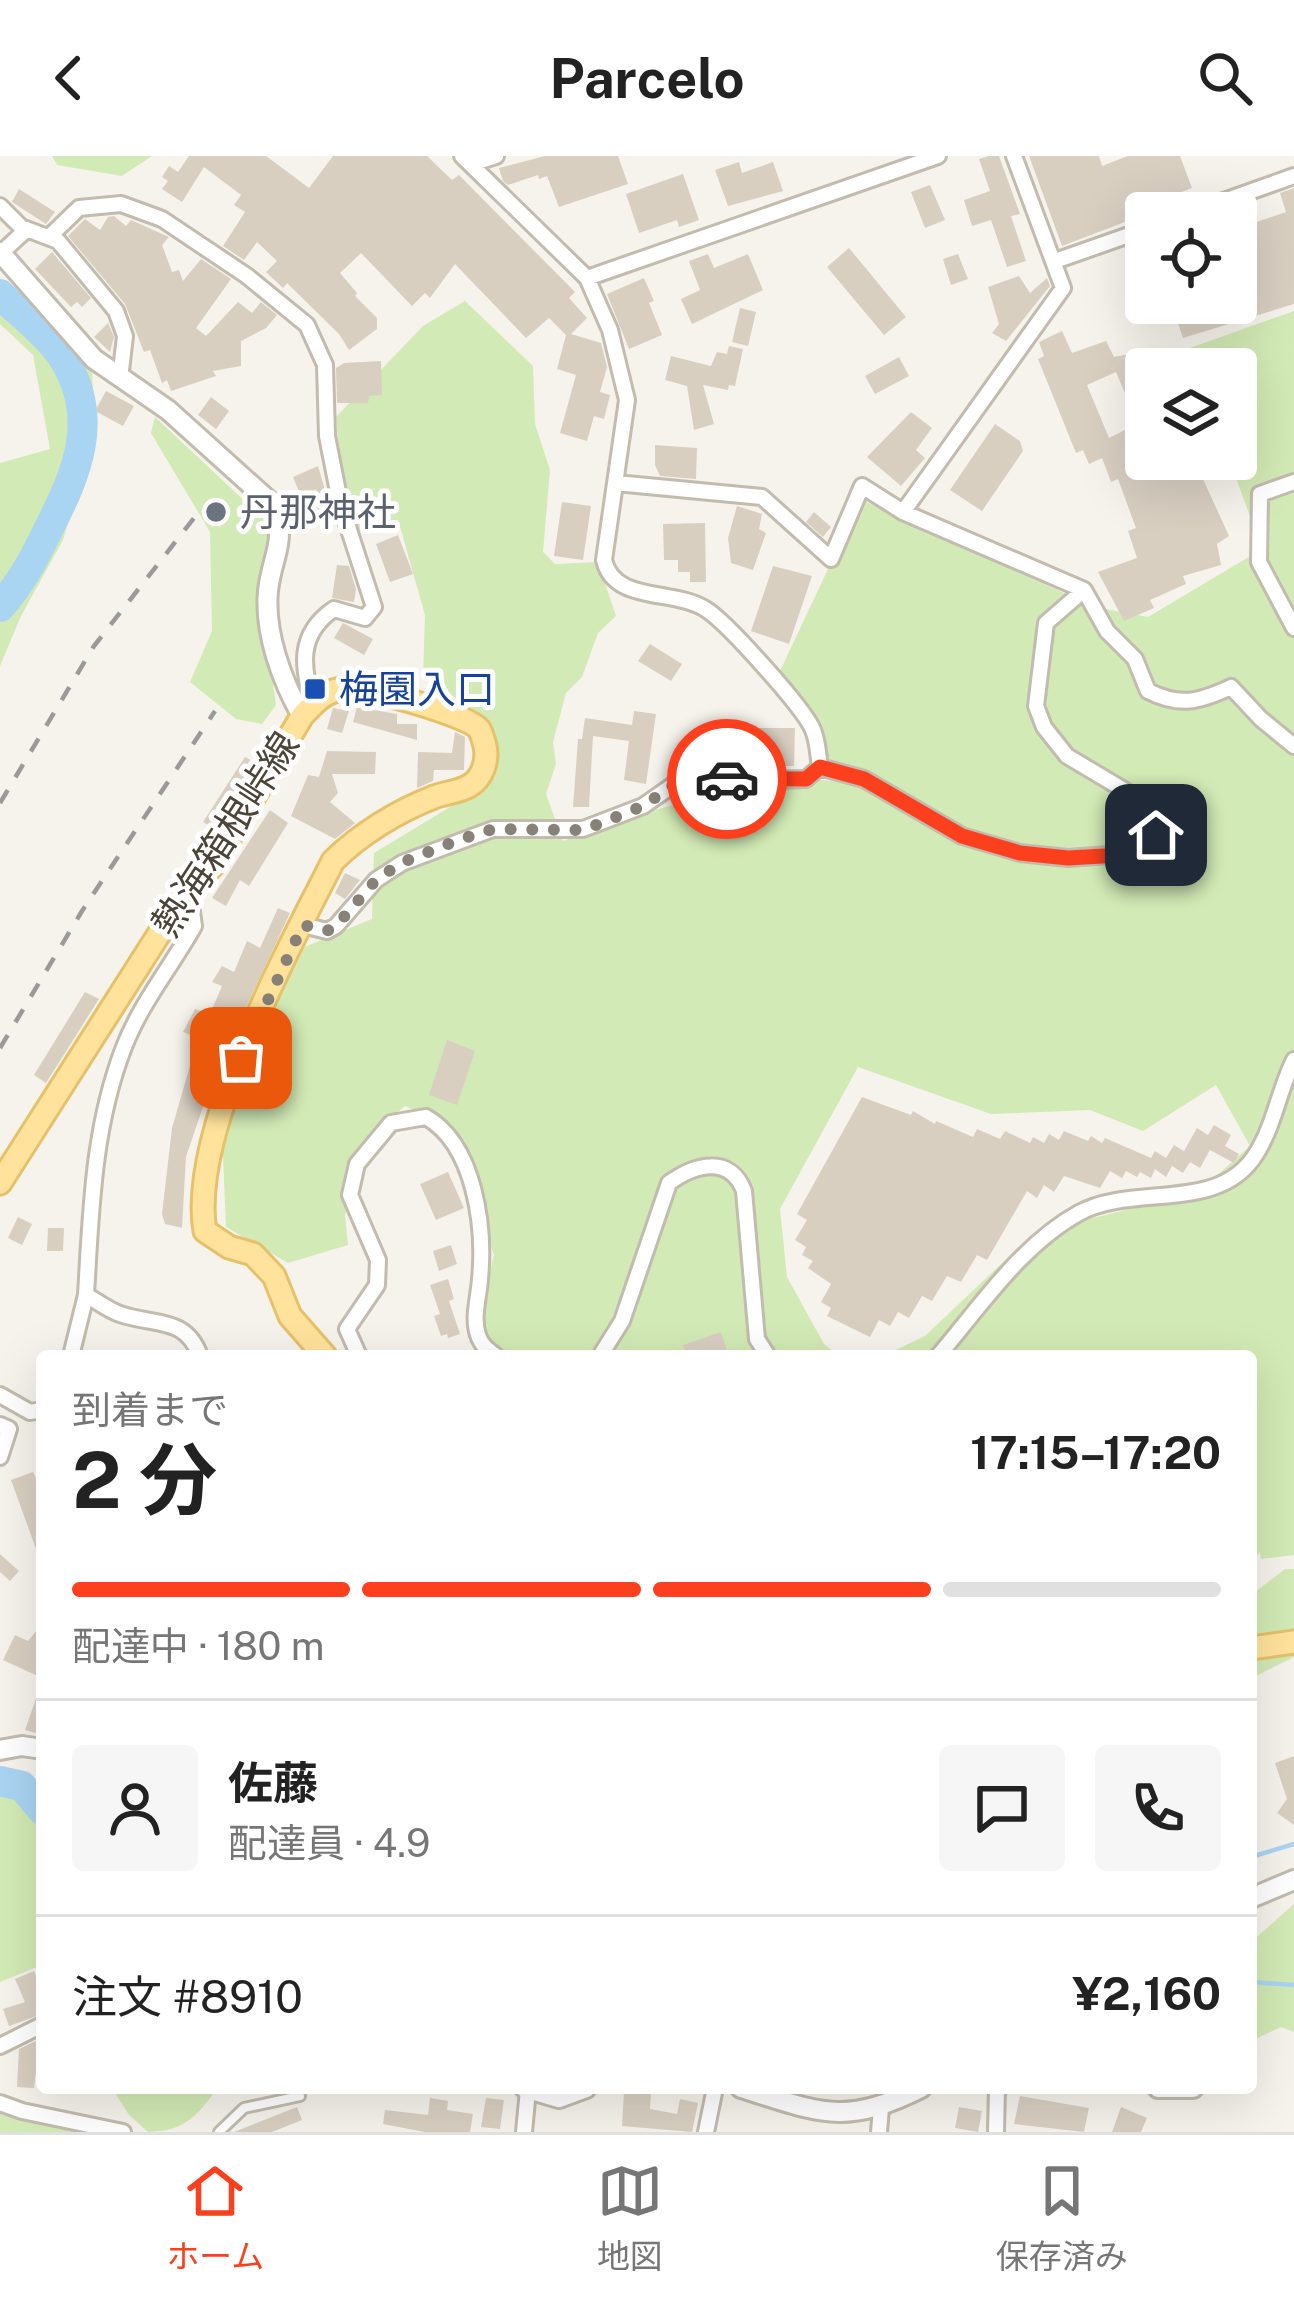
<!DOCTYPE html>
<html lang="ja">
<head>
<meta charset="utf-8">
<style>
	:root { --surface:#fff; --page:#f6f6f6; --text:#222; --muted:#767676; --line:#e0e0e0; --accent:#fc3f1d }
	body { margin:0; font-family:"Public Sans","Noto Sans JP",sans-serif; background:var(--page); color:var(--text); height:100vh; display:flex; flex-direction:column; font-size:45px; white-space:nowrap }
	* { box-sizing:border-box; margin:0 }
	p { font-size:39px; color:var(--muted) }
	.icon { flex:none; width:66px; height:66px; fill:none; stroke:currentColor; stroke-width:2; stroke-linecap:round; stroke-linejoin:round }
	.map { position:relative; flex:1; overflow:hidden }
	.sheet { position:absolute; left:36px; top:1194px; width:1221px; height:744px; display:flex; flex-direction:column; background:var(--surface); border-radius:12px; box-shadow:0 12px 48px #0002 }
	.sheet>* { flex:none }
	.controls { position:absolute; left:1125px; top:36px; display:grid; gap:24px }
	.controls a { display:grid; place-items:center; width:132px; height:132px; border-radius:12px; background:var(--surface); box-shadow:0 12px 48px #0002; font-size:60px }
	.pin { position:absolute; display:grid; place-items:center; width:102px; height:102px; color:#fff; margin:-51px; border-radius:24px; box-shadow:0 6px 18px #0006 }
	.courier { position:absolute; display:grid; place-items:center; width:120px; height:120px; margin:-60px; border:9px solid #fc3f1d; border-radius:50%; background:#fff; color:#222; box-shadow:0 3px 15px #0007 }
	.head em { font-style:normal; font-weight:700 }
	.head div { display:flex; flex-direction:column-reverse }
	.head { display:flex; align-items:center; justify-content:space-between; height:204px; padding:0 36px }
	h1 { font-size:78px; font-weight:700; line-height:90px }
	.bar { display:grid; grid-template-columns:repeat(4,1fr); gap:18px 12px; align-content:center; height:144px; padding:0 36px }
	.bar i { height:15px; border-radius:9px; background:var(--line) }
	.bar .on { background:var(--accent) }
	.bar p { grid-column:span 4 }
	.line { display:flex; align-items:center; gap:30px; padding:0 36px; border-top:3px solid var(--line) }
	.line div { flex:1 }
	.round { display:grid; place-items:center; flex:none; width:126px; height:126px; border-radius:12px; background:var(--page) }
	header { display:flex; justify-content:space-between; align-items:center; height:156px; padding:0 36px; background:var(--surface); font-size:54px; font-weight:700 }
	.dock { display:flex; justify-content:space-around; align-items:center; height:168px; border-top:3px solid var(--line); background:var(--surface); font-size:33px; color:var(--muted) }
	.dock a { display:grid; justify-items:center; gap:6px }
	.dock .on { color:var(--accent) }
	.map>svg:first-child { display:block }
	.green { fill:#d2eab5 }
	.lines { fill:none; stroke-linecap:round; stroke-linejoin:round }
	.stream { stroke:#a9d4f2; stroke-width:4.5 }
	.river { stroke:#a9d4f2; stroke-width:30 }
	.building { fill:#d8cfc1 }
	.service-casing { stroke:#c2bbae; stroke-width:14 }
	.minor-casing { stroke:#c2bbae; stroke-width:20 }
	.tertiary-casing { stroke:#c2bbae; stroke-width:24 }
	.primary-casing { stroke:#e6c16a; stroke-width:27 }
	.service { stroke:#fff; stroke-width:8 }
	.minor { stroke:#fff; stroke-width:14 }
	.tertiary { stroke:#fff; stroke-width:18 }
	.primary { stroke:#ffe39c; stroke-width:21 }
	.rail { stroke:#9a9a9a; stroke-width:4.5; stroke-dasharray:15 15; stroke-linecap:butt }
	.done { stroke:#878178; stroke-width:12; stroke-dasharray:0 21.6 }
	.route { stroke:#fc3f1d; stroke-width:15 }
	.worship-dot { fill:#6b7280; stroke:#fff; stroke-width:4.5 }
	.transit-dot { fill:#1a4fb4; stroke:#fff; stroke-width:4.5 }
	.labels { text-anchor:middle; stroke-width:10; stroke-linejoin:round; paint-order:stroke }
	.worship-label { font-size:39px; fill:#5b616d; stroke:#fff; text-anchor:start }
	.transit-label { font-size:39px; fill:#164399; stroke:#fff; text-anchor:start }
	.street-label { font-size:39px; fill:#4b4439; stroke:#fff }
</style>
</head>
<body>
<header><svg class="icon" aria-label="back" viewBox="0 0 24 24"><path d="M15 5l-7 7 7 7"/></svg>Parcelo<svg class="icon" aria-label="search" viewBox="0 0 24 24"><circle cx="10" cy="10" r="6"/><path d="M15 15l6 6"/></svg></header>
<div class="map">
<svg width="1294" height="1976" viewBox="0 0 1294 1976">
	<rect width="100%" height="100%" fill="#f6f3ec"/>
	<path class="green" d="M52,0H152L122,20L57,9Z
		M0,122L92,215L95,275L63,384L21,460L0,510V307L50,293L33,199L0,168Z
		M465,145L533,210L535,268L550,314L543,396L555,408L598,406L616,460L598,477L582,521L566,537L553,586L556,608L546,638L563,685L616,664L781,621L834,625L780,515L861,343L884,354L949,371L950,384L1094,451L1148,461L1262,393L1229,303H1236V213H1195L1187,193L1294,155V1399L1261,1403L1260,1396L1251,1407V1200H883L925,1180L1020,1090L1093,1062L1198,1036L1250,990L1216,929L1143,975L1090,954L991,958L858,911L780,1053L787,1121L824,1188L838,1200H509L476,1175L494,1099L449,970L405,950L366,983L345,1059L348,1089L288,1107L226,1071L222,976L248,905L302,792L372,763L374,697L468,640L485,589L468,552L423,521L425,459L399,367L346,376L336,261L423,170Z
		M155,261L265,364L269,385L260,438L276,549L262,568L236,563L190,526L212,475L210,376L151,277Z
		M1285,1413H1294V1501L1256,1520L1251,1510V1439Z
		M0,1638L42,1648V1809L0,1826Z
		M1294,1748V1876L1281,1871L1251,1885V1786Z
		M112,1932H217C199,1959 183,1976 148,1976L129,1959Z
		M0,1947L113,1976H0Z"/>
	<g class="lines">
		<path class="stream" d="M1251,1701L1294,1688
			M1251,1826L1294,1829"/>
		<path class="river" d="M0,138C21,159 50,180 65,205C100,264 77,317 49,372C35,401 22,426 0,451
			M0,1625L22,1630L42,1654"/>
	</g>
	<path class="building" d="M189,0H266L309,32L333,0H427L452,24L459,19L575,136L569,142L587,162L571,178L601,187L607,211L600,236L610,239L604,263L594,260L587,285L560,277L576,219L557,213L566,179L549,162L526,182L455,108L430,142L425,137L412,150L361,97L340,117L357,137L355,140L377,162V173L349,194L339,178L287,127L283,132L266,116L277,105L257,86L244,104L223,90L245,56L234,49L241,39L204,11L182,46L162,33L168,25L162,21L169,10L178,16Z
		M545,0H618L628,28L559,51L547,20L539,23L538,19L508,29L503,25L499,12Z
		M989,0H999L1020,58L1011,60L1026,105L1007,111L991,64L972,70L964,44L990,35L979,3Z
		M1029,0H1099L1102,10L1128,0H1180L1192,32L1148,49L1151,56L1062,90Z
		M739,6L742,17L773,6L783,35L728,50L715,14Z
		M683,18L699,64L679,71L677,64L639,77L626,38Z
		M930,29L945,64L925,72L911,36Z
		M1294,32V148L1183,182L1176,161L1204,151L1203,147H1236V73L1286,56L1280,37Z
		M19,33L55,56L46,68L12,46Z
		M114,60L126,70L131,64L169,81L162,89L172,116L179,114L183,125L201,103L231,123L196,172L206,180L238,146L252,157L261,146L277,159L266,172L241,185V210L213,215L216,220L171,235L167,224L162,227L150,194L144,196L125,148L68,80L85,63L100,74L108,61Z
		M849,92L906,161L884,179L827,111Z
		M52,96L91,142L82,151L77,146L71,151L35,113Z
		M708,98L714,112L748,98L763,134L692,168L681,143L700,134L689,105Z
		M958,98L968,123L951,129L943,103Z
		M1019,120L1030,137L1047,122L1050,130L1006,185L992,177L999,168L988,131Z
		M644,122L654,145L649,147L662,179L629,193L607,138Z
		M740,152L756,156L748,190L732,186Z
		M108,167L114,181L110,196L94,181Z
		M1062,175L1072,197L1106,185L1114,201L1130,198L1135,216L1139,214L1146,231V287L1116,216L1087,229L1109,282L1125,274L1137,307L1147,303H1202L1211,321L1203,323L1229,380L1217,388L1221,409L1183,420L1186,428L1150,444L1154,452L1124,465L1098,416L1137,402L1128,375L1136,372L1118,323L1111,326L1102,302L1089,308L1083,294L1076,297L1038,203L1044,200L1039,186Z
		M729,190L743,193L735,230L729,229L728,234L703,229L714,268L694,274L687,230L665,224L671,200L711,210L717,196L727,198Z
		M899,201L909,220L875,238L865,220Z
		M381,205L382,239L369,240L368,247H337L336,212L344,207Z
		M106,235L134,250L123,270L95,255Z
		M211,241L229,255L216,273L198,259Z
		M911,256L932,272L916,294L925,302L901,330L867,301Z
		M995,268L1020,285L1023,295L982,355L950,334Z
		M655,289L697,292L696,323L660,320L655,309Z
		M318,310L330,351L309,360L293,321Z
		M562,346L591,350L583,404L554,400Z
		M737,350L762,358L759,373L766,377L753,414L731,407L728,382Z
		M814,356L831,371L823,381L806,366Z
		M705,367L706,426H690V416H678V404H664L663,368Z
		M398,379L413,418L390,426L376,388Z
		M337,409L349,410L356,433L354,446L332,442Z
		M773,410L812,420L789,488L751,475Z
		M343,467L373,483L364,499L334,482Z
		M650,488L682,508L671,525L638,505Z
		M391,512L417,525L414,531L385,523Z
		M357,551L397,558V568H417V584L353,566Z
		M333,552L349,555L342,577L327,573Z
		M634,555L656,558L646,628L624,624L629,585L593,580L589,651H573L578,583H582L585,562L632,569Z
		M730,572H795L794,610H729Z
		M455,576L465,581L464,614H434L433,625L417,632L418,596L452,597Z
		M327,595L376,596L375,618H332L338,637L330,646L355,667L335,683L291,660L308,619L319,621Z
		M245,601L256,607L217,674L203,666Z
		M270,654L288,667L249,730L240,724L226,750L212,742Z
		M345,717L360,724L345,743L335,737Z
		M278,752L290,757L212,924L186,1001L182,1072L165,1068L162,1058L172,972L198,882L183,876L195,853L210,858L222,830L212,826L222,810L234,816L247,785L260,792Z
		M85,836L99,843L46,927L34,919Z
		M447,884L475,895L457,949L429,939Z
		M862,941L911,959L913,955L935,968L936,965L973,981L977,973L1000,983L1005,975L1030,987L1033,981L1044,987L1049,978L1059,984L1064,975L1088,985L1091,980L1102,987L1105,982L1151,1002L1155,995L1166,1002L1174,989L1184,995L1197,972L1208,979L1214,969L1231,979L1225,990L1239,998L1234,1007L1210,994L1200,1012L1190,1006L1183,1017L1172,1010L1166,1021L1155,1013L1151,1022L1140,1016L1137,1021L1126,1015L1122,1022L1110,1015L1100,1032L1064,1020L1054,1036L1044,1029L1037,1042L1027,1035L987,1104L977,1099L961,1126L947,1120L932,1145L922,1140L909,1162L898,1156L890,1170L879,1164L870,1181L827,1160L831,1152L821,1146L831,1128L808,1112L813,1105L802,1099L806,1091L795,1084L807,1064L797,1058Z
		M448,1016L464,1052L436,1064L420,1028Z
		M18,1061L32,1068L22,1089L8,1082Z
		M48,1072H64L63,1095H47Z
		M451,1089L457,1108L439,1115L433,1095Z
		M448,1123L454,1143L449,1145L460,1178L448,1182L447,1178L441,1180L434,1160L440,1158L430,1129Z
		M721,1176L729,1200H687L683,1189Z
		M33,1316L42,1334L40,1404L11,1324Z
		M0,1398L19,1415L10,1425L0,1416Z
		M42,1468V1522L3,1504L15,1479L28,1485Z
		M40,1531L42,1532V1579L25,1574Z
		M1294,1600V1669L1277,1657L1287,1643L1275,1607Z
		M34,1815L42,1833V1858L9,1870L3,1853L25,1846L15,1823Z
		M40,1883L34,1932L17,1931L19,1893Z
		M624,1936L651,1937L650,1953L677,1958L680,1943L698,1947L692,1976L622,1970Z
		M1020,1940L1089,1952L1084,1976L1014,1968Z
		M430,1942L448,1945L447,1954L473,1958L470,1976H425L383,1968L385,1954L428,1959Z
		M486,1942L504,1944L500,1973L481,1971Z
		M297,1951L302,1964L272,1976H234Z
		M959,1951L982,1955L978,1976L955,1972Z
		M1121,1951L1147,1962L1141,1976H1112Z"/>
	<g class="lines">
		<g class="service-casing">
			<path id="service" d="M219,1976L244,1952L300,1940"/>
		</g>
		<g class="minor-casing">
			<path id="minor" d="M462,0L587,122L610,174L627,244L604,404C614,448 675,432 707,454C728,468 804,552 813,574C818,586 818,599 820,611
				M471,8L496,0
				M0,50L21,71L58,85L116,155L125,180L120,223
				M1190,57L1294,20
				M50,80L79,52L121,48L162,63L247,120L307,169L325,209L327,280L340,346L374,451L365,462L334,453C297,478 302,512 313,547
				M1,97L26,74
				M1055,105L1146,73
				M587,122L938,0
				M1294,326L1260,338L1259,406L1294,472
				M616,327L762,341L831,403L862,330L903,356L1084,434L1107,475L1135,503L1148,535C1180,551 1199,546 1231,531L1261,563L1294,590
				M903,356L1063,132L1014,0
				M820,611L864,623L962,680L1020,697L1068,702L1136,697L1156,679L1153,658L1144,646L1067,600L1044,571L1036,550L1046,467L1084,434
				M189,735L194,770C171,811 141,847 124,891C93,971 91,1054 86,1139C97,1145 108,1154 120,1158C154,1170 186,1160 200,1200
				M303,769L327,775L336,770L376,724L402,707L493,673H583L643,650L676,627L806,623L820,611
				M71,1200L86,1139
				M359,1200L347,1173L377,1129L378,1104L350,1039L357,1008L391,967L426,961C475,989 485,1071 480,1123C479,1140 472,1162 478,1179C481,1189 488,1194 496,1200
				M600,1200L622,1165L669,1027C695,1008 730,999 744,1035L757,1183L768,1200
				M938,1200C980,1151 1021,1089 1079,1057C1134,1027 1219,1058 1256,998C1274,970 1279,934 1294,904
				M0,1239L30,1256L42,1254
				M0,1269L9,1273L0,1301
				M0,1890L42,1869
				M0,1947L22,1955L123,1976
				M524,1976L528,1934
				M706,1976L715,1932
				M879,1976L881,1952
				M996,1976L997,1932"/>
		</g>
		<g class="tertiary-casing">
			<path id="tertiary" d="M0,96L94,203L168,254L269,345C290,383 272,397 268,435C264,477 282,525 302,560
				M0,1594L22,1590L42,1593
				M1251,1742L1294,1724
				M525,1932L559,1942L586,1932
				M741,1932C819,1956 843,1971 921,1932
				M1158,1932H1193"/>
		</g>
		<g class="primary-casing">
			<path id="primary" d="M0,1027L182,742L214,708L302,560C316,545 326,534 347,532C367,531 468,559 479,573C481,576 484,586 485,590C488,604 483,622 469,630C459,636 444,637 434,641C398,655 360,678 333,705C288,794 188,978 205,1075L229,1091L253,1098L274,1120L290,1160L325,1200
				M1251,1492L1294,1486"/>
		</g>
		<use href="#service" class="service"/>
		<use href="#minor" class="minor"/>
		<use href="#tertiary" class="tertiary"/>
		<use href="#primary" class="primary"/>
		<path class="rail" d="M0,647L94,490L194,362
			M0,892L82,755L215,555"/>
	</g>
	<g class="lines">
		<path class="done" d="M241,902L303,769L327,775L336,770L376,724L401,707L458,684L493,673L584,674L643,650L676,627L727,623"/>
		<path class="route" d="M727,623H806L820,611L864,623L962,680L1020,697L1068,702L1136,698L1156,679"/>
	</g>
	<circle class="worship-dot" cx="216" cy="356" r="12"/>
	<rect class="transit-dot" x="303" y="521" width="24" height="24" rx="6"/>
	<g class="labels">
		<g class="worship-label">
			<text x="240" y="370">丹那神社</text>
		</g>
		<g class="transit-label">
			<text x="339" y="547">梅園入口</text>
		</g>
		<g class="street-label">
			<text transform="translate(225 678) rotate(-57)" y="14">熱海箱根峠線</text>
		</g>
	</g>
</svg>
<div class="controls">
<a><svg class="icon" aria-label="locate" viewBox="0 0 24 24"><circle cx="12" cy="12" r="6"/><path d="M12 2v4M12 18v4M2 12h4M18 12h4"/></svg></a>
<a><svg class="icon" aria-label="layers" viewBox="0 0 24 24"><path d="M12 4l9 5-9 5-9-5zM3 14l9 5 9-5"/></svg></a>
</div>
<div class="pin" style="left:241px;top:902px;background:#ea580c"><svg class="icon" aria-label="bag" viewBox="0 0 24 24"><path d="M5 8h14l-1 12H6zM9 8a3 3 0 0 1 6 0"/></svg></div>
<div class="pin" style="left:1156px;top:679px;background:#1f2937"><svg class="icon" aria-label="home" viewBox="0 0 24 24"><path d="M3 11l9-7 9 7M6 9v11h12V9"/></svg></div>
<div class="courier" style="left:727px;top:623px"><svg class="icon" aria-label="car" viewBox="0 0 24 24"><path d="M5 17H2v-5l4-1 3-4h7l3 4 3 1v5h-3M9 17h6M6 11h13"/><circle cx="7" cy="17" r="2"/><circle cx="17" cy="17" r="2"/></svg></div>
<section class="sheet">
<div class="head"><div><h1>2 分</h1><p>到着まで</p></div><em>17:15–17:20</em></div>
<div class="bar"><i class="on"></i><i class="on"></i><i class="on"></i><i></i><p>配達中 · 180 m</p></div>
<div class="line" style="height:216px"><a class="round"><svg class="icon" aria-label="person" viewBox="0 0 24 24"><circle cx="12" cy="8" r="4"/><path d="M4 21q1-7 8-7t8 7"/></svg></a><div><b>佐藤</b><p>配達員 · 4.9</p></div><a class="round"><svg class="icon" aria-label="chat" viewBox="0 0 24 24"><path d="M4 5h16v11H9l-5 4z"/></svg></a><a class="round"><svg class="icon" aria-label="phone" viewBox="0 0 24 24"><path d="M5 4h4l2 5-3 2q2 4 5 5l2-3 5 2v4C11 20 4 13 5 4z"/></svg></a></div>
<div class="line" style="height:156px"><div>注文 #8910</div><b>¥2,160</b></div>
</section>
</div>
<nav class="dock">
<a class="on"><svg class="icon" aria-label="home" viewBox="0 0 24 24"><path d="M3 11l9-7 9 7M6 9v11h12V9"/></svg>ホーム</a>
<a><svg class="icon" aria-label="map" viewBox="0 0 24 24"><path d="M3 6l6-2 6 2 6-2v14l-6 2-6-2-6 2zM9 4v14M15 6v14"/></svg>地図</a>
<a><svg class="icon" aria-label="saved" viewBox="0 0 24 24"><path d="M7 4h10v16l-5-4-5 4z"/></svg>保存済み</a>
</nav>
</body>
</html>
